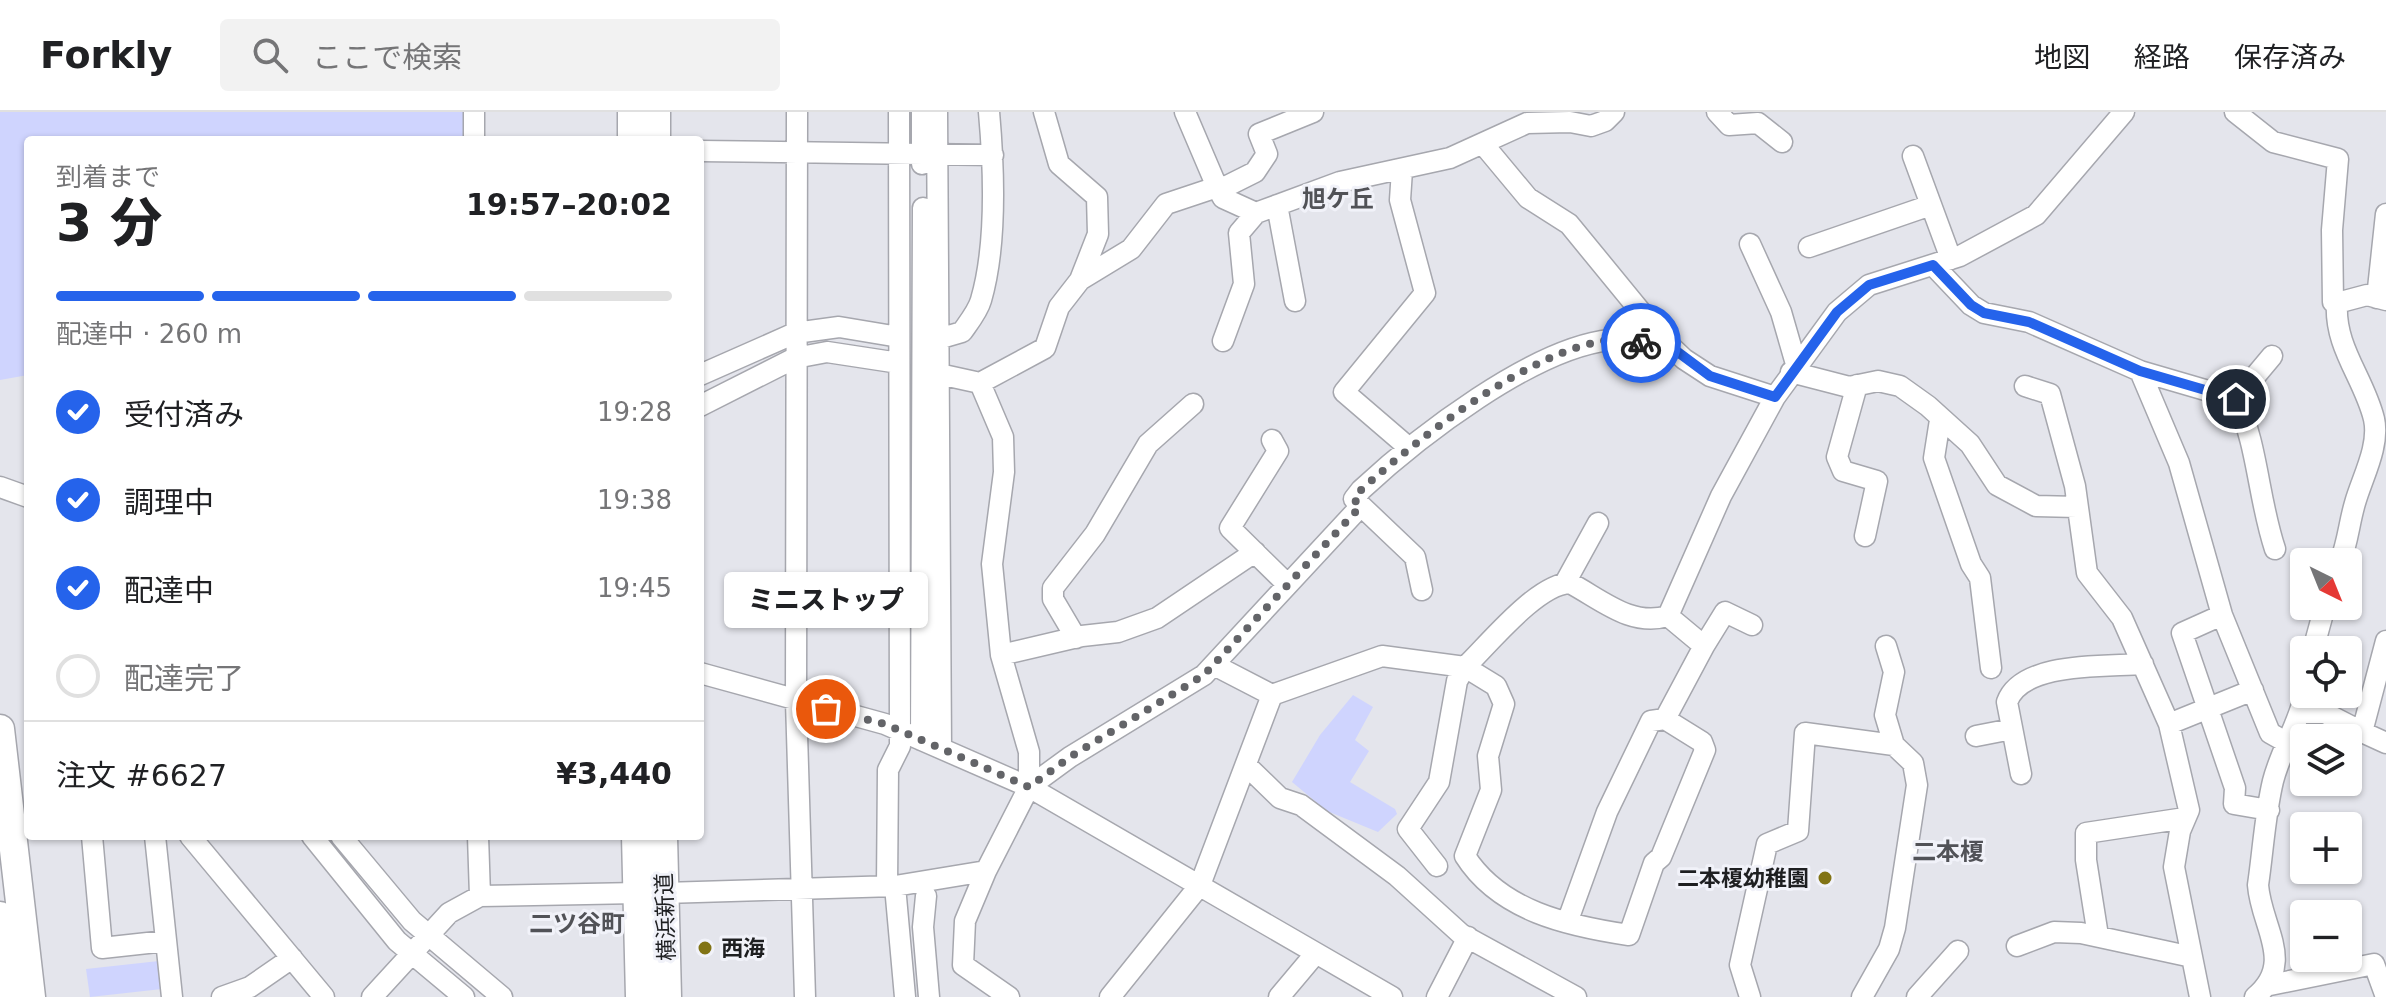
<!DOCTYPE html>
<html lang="ja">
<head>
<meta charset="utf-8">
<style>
	:root { --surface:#fff; --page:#f2f2f2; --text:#202124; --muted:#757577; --line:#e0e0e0; --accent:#2563eb }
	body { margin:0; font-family:"DejaVu Sans","Noto Sans JP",sans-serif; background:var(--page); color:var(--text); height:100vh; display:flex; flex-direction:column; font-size:30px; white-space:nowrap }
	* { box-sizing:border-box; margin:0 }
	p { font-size:26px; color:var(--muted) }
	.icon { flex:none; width:44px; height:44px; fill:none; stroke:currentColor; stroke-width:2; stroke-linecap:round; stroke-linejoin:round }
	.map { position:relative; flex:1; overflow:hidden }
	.sheet { position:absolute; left:24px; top:24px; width:680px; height:704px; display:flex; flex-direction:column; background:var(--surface); border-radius:8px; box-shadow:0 2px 6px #0004 }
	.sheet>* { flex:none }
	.needle { width:52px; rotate:137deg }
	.fabs { position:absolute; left:2290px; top:436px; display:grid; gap:16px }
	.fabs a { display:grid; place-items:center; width:72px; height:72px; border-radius:8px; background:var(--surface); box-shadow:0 2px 6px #0004; font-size:40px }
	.pin { position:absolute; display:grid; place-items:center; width:68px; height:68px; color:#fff; margin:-34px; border:4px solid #fff; border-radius:50%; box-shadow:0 2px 8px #0007 }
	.courier { position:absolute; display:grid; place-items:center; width:80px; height:80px; margin:-40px; border:6px solid #2563eb; border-radius:50%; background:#fff; color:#222; box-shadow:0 2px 10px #0007 }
	.bubble { position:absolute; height:56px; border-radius:8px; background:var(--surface); box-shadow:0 2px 6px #0004; font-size:26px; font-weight:800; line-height:56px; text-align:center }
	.head em { font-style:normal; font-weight:800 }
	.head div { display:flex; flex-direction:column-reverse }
	.head { display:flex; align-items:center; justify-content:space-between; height:136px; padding:0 32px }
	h1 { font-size:52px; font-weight:800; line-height:60px }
	.bar { display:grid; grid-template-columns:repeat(4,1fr); gap:12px 8px; align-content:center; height:96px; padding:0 32px }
	.bar i { height:10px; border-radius:6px; background:var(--line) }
	.bar .on { background:var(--accent) }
	.bar p { grid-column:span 4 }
	.line { display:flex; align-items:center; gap:20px; padding:0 32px; border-top:2px solid var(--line) }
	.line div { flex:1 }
	ol { padding:0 32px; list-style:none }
	li { display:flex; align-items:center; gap:24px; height:88px }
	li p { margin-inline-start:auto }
	li .icon { padding:8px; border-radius:50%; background:var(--accent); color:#fff; stroke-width:4 }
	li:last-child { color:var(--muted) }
	li i { width:44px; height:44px; border:4px solid var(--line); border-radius:50% }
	header { display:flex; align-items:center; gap:48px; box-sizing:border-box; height:112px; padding:0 40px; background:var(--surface); border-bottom:2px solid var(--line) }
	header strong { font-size:38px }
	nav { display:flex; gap:44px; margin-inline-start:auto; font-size:28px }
	.search { width:560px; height:72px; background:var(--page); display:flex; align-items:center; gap:20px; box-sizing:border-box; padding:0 28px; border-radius:8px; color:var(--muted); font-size:30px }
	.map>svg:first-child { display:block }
	.green { fill:#cfd4fe }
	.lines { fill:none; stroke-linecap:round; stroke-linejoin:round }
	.minor-casing { stroke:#a6a7ae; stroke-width:23 }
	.highway-casing { stroke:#a6a7ae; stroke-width:31 }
	.minor { stroke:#fff; stroke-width:20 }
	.highway { stroke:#fff; stroke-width:28 }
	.done { stroke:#636468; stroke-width:8; stroke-dasharray:0 14.4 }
	.route { stroke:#2563eb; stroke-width:10 }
	.poi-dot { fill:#817314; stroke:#f1f2f9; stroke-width:3 }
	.labels { text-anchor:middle; stroke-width:6; stroke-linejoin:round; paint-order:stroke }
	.poi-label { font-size:22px; font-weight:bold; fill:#1e1f21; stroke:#f1f2f9; text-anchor:end }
	.street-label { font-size:22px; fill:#1e1f21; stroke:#f1f2f9 }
	.neighbourhood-label { font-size:24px; font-weight:bold; fill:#515257; stroke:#f1f2f9 }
</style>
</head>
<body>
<header>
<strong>Forkly</strong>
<div class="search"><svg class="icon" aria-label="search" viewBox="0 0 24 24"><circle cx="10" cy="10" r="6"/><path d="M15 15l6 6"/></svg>ここで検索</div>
<nav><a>地図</a><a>経路</a><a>保存済み</a></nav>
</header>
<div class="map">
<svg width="2386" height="885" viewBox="0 0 2386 885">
	<rect width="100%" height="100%" fill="#e4e5ec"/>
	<path class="green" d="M0,0H464V28H28V263L0,268Z
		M1353,583L1373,595L1355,628L1369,639L1350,670L1395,697L1397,702L1378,720L1327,699L1292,670L1320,623Z
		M159,849L162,877L90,885L86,857Z"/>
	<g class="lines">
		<g class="minor-casing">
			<path id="minor" d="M474,0V28
				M797,0L796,589L805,885
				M922,0V52
				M937,0L941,636
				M1044,0L1059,52L1097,85L1098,122L1080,168
				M1185,0L1217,75
				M1717,0L1729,13L1758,11L1782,30
				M2235,0L2273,30L2338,47L2332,118L2333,190
				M1483,32L1528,86L1569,112L1664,228L1684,247L1710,264L1775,285
				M700,39L993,43
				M1913,44L1951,147
				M1402,58L1400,88L1425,181L1344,280L1408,335
				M1219,78L1255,60L1267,42L1259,22L1313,0
				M1277,93L1295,189
				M1750,132L1781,200L1796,252
				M1809,135L1931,93
				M1933,153L1971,193L1984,201L2029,210L2140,259L2236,287C2258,333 2258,386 2275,437
				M2377,186L2386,102
				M938,227L962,220C969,210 978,199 981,188C997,133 994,56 989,0
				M1223,229L1244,172L1239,121L1256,101
				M2140,259L2179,351L2222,503L2270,621L2286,630
				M1791,260L1849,275L1878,269L1900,274L1928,294L1970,332L1997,373L2036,394L2077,395
				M939,262L980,271L1045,236L1059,195L1080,168L1131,137L1166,92L1217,75L1223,86L1256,101L1340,70L1450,46L1527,11L1570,10L1591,14L1605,9L1614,0
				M700,263L795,221L839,215L899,225
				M980,271L1003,325L1004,360L992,452L1001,543L1029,640V675
				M1857,273L1837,345L1843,359L1877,369L1865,424
				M2025,274L2050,282L2075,374L2087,461L2122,506L2169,612L2189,698L2180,719L2174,755L2200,885
				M2236,287L2272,244
				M700,294L795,246L827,240L899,251
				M1940,308L1934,346L1971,452L1980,466L1991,556
				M1272,328L1278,339L1230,416L1287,472
				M0,375L28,385
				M2340,450C2348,430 2349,411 2355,391C2362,366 2380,334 2374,307C2364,266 2334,235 2337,191L2367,183L2386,188
				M1565,471L1598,411
				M1422,478L1415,445L1354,387L1361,378C1418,325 1533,236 1610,228C1629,226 1652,232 1671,235
				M2222,503L2182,521L2235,676L2234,692L2269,698
				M1668,504L1704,534L1725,500L1752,513
				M1076,526L1053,487V476L1095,422L1148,332L1193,292
				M2313,538L2325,494
				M1001,543L1082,524L1118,520L1157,506L1255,440
				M1214,553L1272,583L1382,544L1465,555C1489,532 1537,472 1570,471C1602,488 1631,515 1668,504L1721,384L1775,285L1837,200L1869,173L1960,144L2036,103L2124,0
				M700,561L885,612L1029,675L1392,885
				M2301,601H2325L2362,620L2386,529
				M2169,612L2253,578
				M2362,620L2386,631
				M1976,624L2012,617
				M921,628L923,96
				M1246,653L1280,686L1301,693L1397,764L1461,822L1576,885
				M2021,662L2007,590C2022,549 2106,555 2143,552
				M92,724L102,836L166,829
				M155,724L172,885
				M190,724L324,885
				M312,724L397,829L464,885
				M341,724L412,809L502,885
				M478,724L480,784
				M1437,754L1408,717L1439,670L1457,569L1465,555L1496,574L1504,592L1488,644L1491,678L1465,744C1500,799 1568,814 1629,823L1654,751L1661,745L1705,638L1702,630L1665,607
				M887,774L888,658L900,634L899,0
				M895,774L905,885
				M664,781L895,774L986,759
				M926,784L923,815L929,885
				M1568,808L1607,700L1651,609L1665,607L1704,534
				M2098,824L2086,748V721L2185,706
				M2017,834L2054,820L2081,821L2192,845
				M2270,873L2374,852L2386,885
				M222,885L250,875L292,846
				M372,885L449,801L480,784L638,781
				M1009,885L963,853L965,809L986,759L1029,675L1070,645L1204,563L1360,395
				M1110,885L1200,773L1272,583
				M1279,885L1316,841
				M1437,885L1468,825
				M1750,885L1740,853L1767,732L1798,719L1805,621L1894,633
				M1862,885L1889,837L1895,816L1917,673L1913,651L1894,633L1885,603L1894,560L1886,534
				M1917,885L1958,839
				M2255,885C2296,851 2261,815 2258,773C2263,739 2265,702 2273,669C2281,638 2298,613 2305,582"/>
		</g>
		<g class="highway-casing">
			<path id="highway" d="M632,28V0
				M656,28V0
				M0,617L31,885
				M636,724L640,885
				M663,724L667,885
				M0,804L10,885"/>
		</g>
		<use href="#minor" class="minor"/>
		<use href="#highway" class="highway"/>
	</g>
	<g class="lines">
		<path class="done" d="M826,597L885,612L1029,675L1070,645L1204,563L1360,395L1354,387L1361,378C1418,326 1534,235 1611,228C1620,227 1631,229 1641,231"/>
		<path class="route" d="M1641,231L1671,235L1710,264L1775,285L1837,200L1869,173L1933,153L1971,193L1984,201L2029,210L2140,259L2236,287"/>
	</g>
	<g class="poi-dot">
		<circle cx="1825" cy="766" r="8"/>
		<circle cx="705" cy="836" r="8"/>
	</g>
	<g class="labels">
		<g class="poi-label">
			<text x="1809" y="774">二本榎幼稚園</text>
			<text x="721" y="844" text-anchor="start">西海</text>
		</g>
		<g class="street-label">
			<text transform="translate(665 805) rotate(-92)" y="8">横浜新道</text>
		</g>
		<g class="neighbourhood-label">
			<text x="1338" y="95">旭ケ丘</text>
			<text x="1948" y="748">二本榎</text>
			<text x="577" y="820">二ツ谷町</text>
		</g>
	</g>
</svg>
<div class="fabs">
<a><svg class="needle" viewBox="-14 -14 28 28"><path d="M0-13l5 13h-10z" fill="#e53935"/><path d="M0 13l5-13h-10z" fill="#757577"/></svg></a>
<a><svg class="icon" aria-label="locate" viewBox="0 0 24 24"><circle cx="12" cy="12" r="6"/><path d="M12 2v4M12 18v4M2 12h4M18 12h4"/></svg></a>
<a><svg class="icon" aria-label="layers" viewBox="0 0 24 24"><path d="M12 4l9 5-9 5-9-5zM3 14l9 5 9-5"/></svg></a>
<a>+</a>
<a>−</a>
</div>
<div class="pin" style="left:826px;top:597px;background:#ea580c"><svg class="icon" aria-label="bag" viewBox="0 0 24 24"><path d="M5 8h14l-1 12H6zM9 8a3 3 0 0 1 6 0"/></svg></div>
<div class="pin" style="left:2236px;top:287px;background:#1f2937"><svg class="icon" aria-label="home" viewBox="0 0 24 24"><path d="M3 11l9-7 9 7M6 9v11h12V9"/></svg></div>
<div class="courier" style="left:1641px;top:231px"><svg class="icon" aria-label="bike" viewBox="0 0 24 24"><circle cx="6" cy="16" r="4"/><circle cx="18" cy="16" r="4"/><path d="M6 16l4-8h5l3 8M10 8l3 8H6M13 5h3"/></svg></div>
<div class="bubble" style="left:724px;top:460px;width:204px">ミニストップ</div>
<section class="sheet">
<div class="head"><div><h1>3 分</h1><p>到着まで</p></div><em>19:57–20:02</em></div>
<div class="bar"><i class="on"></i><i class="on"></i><i class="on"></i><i></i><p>配達中 · 260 m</p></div>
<ol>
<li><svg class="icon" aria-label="check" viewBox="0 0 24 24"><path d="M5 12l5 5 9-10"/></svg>受付済み<p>19:28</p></li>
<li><svg class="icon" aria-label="check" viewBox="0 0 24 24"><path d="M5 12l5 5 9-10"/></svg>調理中<p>19:38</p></li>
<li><svg class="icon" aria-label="check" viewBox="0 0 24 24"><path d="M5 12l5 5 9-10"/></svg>配達中<p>19:45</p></li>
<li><i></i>配達完了</li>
</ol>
<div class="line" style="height:104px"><div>注文 #6627</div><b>¥3,440</b></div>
</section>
</div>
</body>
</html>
